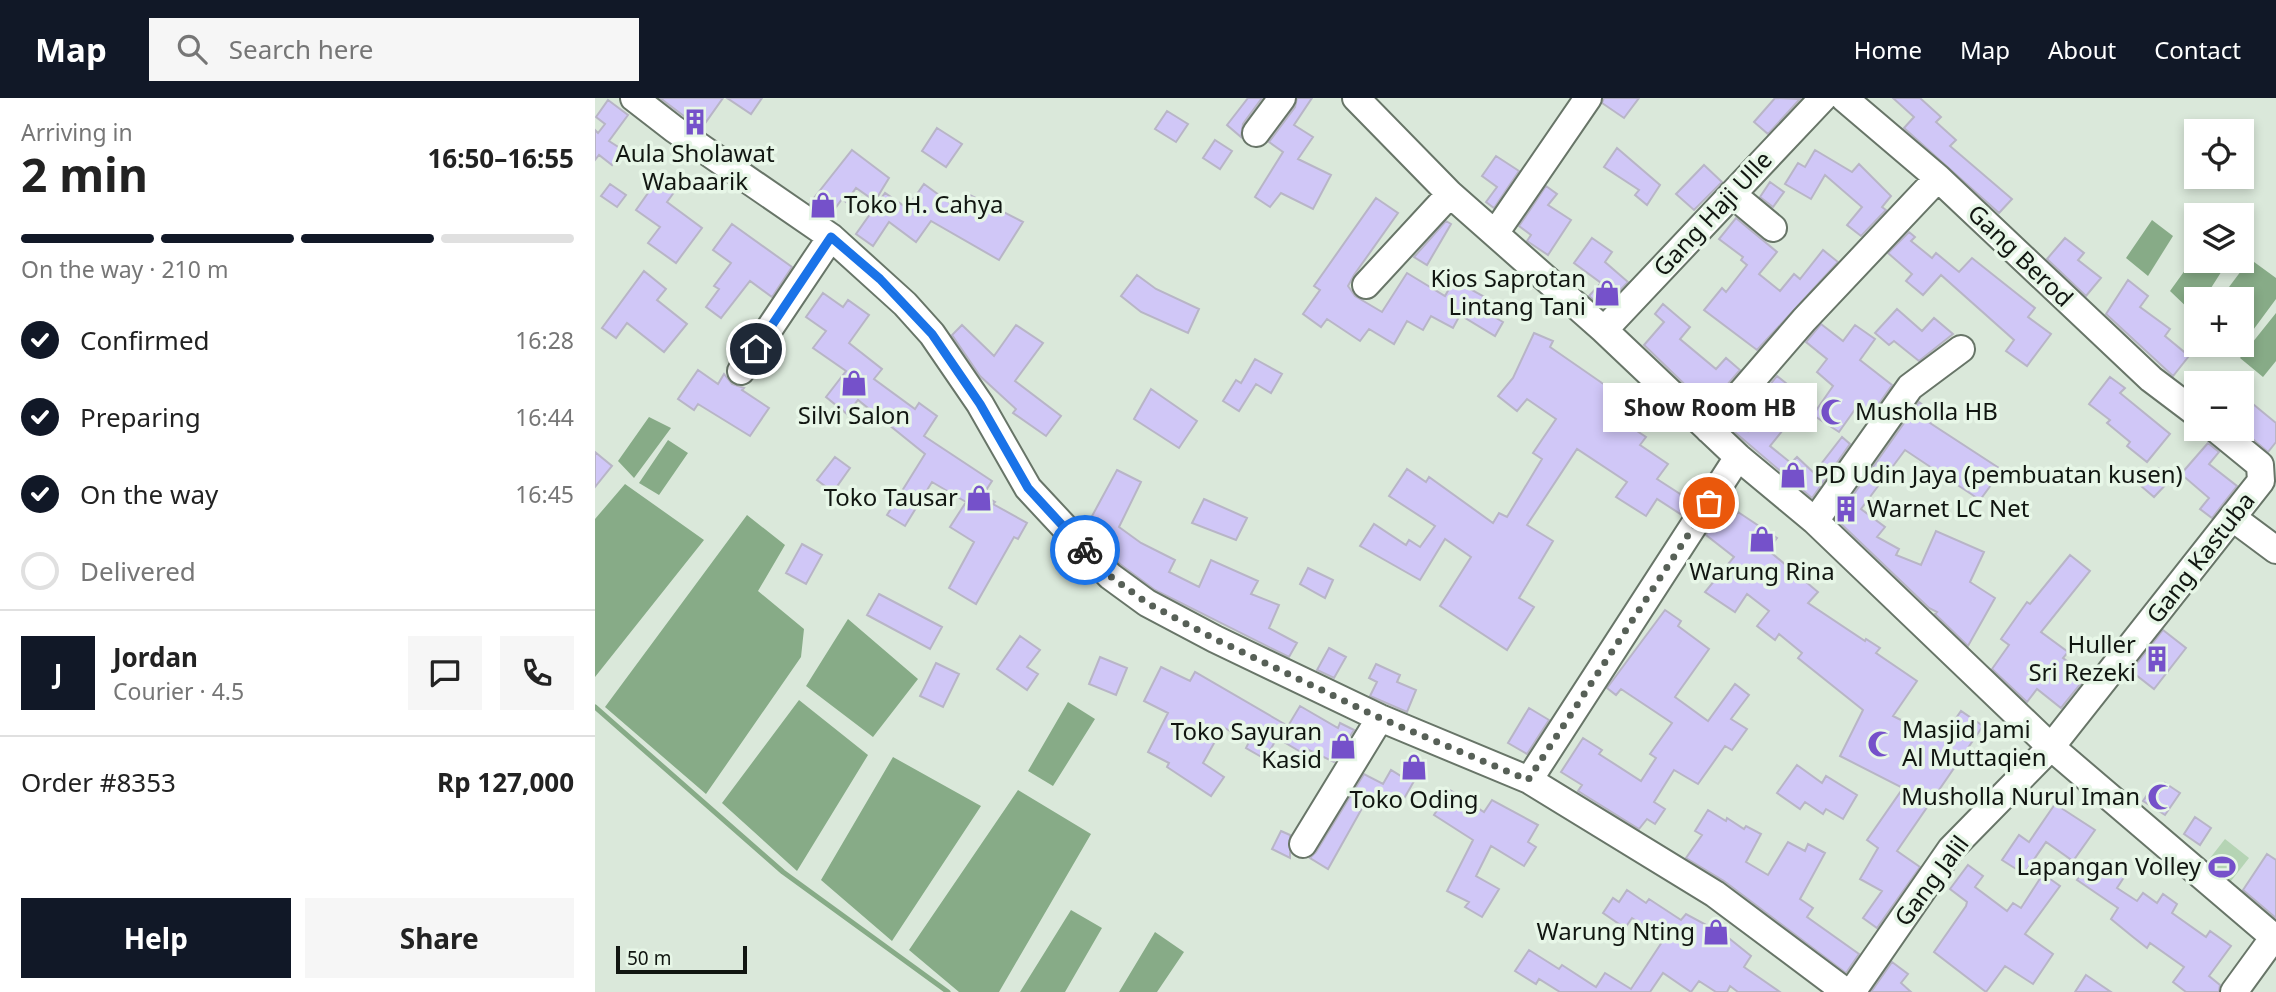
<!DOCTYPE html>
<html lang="en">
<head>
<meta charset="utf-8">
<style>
	:root { --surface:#fff; --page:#f6f6f6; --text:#222; --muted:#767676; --line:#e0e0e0; --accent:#111827 }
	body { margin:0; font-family:"Noto Sans",sans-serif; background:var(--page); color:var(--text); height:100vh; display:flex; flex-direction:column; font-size:26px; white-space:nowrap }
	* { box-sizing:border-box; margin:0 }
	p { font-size:23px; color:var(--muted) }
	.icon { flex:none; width:38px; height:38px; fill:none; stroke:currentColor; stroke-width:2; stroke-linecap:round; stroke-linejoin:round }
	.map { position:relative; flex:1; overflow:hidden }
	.drawer { display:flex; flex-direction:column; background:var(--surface); width:595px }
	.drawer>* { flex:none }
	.controls { position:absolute; left:1589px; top:21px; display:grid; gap:14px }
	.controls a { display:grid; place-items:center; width:70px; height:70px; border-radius:0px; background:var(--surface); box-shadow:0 4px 10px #0003; font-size:35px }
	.scale { position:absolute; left:21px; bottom:18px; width:131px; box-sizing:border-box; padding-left:7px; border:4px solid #111611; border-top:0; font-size:19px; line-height:24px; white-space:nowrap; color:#111611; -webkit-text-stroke:5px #e7f6e7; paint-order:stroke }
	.pin { position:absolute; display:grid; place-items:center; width:60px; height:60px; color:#fff; margin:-30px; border:4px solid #fff; border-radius:50%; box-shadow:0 2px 7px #0007 }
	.courier { position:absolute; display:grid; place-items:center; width:70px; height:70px; margin:-35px; border:5px solid #1a73e8; border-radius:50%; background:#fff; color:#222; box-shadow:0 2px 9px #0007 }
	.bubble { position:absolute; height:49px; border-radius:0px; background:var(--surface); box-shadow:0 4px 10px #0003; font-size:23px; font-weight:700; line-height:49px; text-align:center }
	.summary em { font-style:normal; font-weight:700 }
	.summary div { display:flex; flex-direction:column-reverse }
	.summary { display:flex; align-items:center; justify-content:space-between; height:119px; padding:0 21px }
	h1 { font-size:46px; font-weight:700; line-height:52px }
	.bar { display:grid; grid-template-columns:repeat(4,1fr); gap:10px 7px; align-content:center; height:84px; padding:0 21px }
	.bar i { height:9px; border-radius:5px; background:var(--line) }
	.bar .on { background:var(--accent) }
	.bar p { grid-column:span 4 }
	.line { display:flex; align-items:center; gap:18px; padding:0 21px; border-top:2px solid var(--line) }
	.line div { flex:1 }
	.round { display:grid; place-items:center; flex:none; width:74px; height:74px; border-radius:0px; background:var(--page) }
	ol { padding:0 21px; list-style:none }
	li { display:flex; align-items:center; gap:21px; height:77px }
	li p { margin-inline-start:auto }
	li .icon { padding:7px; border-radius:50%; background:var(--accent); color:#fff; stroke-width:4 }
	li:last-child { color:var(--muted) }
	li i { width:38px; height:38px; border:4px solid var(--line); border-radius:50% }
	.primary-button { display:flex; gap:14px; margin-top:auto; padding:14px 21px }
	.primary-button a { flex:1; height:80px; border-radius:0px; background:var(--accent); color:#fff; font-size:28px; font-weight:700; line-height:80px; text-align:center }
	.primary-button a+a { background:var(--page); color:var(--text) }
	header { display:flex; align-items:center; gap:42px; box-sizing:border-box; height:98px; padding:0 35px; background:var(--accent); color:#fff }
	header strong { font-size:33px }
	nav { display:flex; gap:38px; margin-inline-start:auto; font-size:24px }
	.search { width:490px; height:63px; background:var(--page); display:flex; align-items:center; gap:18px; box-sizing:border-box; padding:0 24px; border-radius:0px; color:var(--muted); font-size:26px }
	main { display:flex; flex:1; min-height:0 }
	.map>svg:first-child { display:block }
	.green { fill:#b5d4b4 }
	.water { fill:#87ab87 }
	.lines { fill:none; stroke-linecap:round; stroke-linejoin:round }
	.stream { stroke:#87ab87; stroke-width:5 }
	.building { fill:#d0c7f7; stroke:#b8b5c6; stroke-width:2 }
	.minor-casing { stroke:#687568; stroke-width:30 }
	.minor { stroke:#fff; stroke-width:26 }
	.done { stroke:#576057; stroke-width:7; stroke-dasharray:0 12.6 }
	.route { stroke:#1a73e8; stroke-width:9 }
	.labels { text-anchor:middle; stroke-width:7; stroke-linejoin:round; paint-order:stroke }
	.poi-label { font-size:24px; fill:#111611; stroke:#e7f6e7; text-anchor:end }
	.street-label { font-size:24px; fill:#111611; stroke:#e7f6e7 }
</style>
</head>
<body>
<header>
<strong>Map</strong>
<div class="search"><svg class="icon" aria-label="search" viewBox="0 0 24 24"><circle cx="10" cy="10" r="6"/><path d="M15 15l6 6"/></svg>Search here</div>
<nav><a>Home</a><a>Map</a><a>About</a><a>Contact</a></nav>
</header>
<main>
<section class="drawer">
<div class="summary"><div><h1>2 min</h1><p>Arriving in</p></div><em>16:50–16:55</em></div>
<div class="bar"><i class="on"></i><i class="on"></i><i class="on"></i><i></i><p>On the way · 210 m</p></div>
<ol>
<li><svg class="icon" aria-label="check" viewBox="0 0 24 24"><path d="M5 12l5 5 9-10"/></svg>Confirmed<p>16:28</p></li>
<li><svg class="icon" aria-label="check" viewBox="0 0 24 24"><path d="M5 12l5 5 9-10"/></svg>Preparing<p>16:44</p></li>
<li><svg class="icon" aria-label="check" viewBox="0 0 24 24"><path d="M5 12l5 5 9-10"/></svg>On the way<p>16:45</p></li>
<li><i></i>Delivered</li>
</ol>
<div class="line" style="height:126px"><b class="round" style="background:var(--accent);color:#fff">J</b><div><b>Jordan</b><p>Courier · 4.5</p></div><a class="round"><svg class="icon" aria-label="chat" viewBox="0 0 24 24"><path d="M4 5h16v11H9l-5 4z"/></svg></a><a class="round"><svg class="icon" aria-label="phone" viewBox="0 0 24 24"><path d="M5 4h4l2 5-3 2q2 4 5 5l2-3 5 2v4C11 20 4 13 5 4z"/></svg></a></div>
<div class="line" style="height:91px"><div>Order #8353</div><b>Rp 127,000</b></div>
<div class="primary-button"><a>Help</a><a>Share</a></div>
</section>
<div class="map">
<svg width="1681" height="894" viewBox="0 0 1681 894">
	<rect width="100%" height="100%" fill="#dae8da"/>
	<path class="green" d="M1630,741L1654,760L1625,797L1601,778Z"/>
	<path class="water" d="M1557,122L1578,138L1553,178L1531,160Z
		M1601,157V163H1623L1630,168L1609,201H1601L1599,216L1575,193Z
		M1655,161L1681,180V201L1647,247V201H1625Z
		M1681,215V263L1668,279L1645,260Z
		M54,319L76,330L39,380L23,363Z
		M73,342L93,355L64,397L44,385Z
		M30,386L109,442L0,579V421Z
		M152,417L190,447L163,493L209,531L206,559L111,696L10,609Z
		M253,521L323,581L278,639L211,588Z
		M204,602L273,657L202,773L127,705Z
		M473,604L500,621L458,688L433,673Z
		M298,659L386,708L297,843L226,782Z
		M423,692L496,736L404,894H364L314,852Z
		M476,812L507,830L470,894H425Z
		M560,834L589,854L562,894H524Z"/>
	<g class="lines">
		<path class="stream" d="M0,609L188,774L353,894"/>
	</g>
	<path class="building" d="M65,0H128L106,31Z
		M132,0H167L156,16Z
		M653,0H667L648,26L646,39L632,27Z
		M702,0H717L699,27L718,39L703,61L736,77L718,111L686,95L675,109L660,99L688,54L674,44L700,9Z
		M1009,0H1044L1029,20L1007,5Z
		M1180,0L1205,1L1173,36L1159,24Z
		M1298,0H1325L1346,19L1341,24L1361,42L1355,48L1417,101L1404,115L1309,30L1319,19Z
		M13,2L33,17L14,43L28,52L17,67L4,57L0,62V32L3,35L10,26L1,19Z
		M572,13L593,26L581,44L560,31Z
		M342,30L367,46L351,69L327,53Z
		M620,42L637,53L625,71L608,60Z
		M1022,50L1065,87L1052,107L1040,97L1044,92L1009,69Z
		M257,52L294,80L280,103L261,90L251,104L247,101L234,119L215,105Z
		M1220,52L1257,74L1264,66L1296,98L1287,109L1291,112L1266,138L1252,127L1267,109L1230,77L1216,101L1190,86L1203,65L1210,69Z
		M901,58L924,73L899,110L891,104L902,89L887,78Z
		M1109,67L1127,84L1099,112L1081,96Z
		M68,74L85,86L72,104L107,130L81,165L53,145L65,129L41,112Z
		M1175,84L1189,94L1178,109L1165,99Z
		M15,86L31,97L22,109L6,98Z
		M329,86L366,113L375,97L428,124L404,162L336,123L321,144L294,124L278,148L261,136L290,95L312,110Z
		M951,88L962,96L953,107L976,122L953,157L932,143L936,137L924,128Z
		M781,100L803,115L759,177L753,188L760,198L787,214L812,175L850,198L859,182L897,203L889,213L908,224L900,238L865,217L858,230L836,218L828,232L812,223L799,246L774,231L765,243L732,221L726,229L708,216L725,192L719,188Z
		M1141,120L1182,154L1164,176L1185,193L1199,176L1205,181L1228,152L1243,164L1162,252L1109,212L1127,190L1131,194L1152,167L1146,162L1148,159L1124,141Z
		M851,123L856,126L832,167L819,159Z
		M137,126L197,169L177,199L155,183L126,220L111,209L124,191L119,188L136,165L118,152Z
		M1314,134L1320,139L1316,143L1337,160L1341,155L1364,174L1377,160L1440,210L1433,219L1456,236L1432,268L1411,253L1419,242L1346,177L1328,197L1311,183L1317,176L1293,155Z
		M997,140L1017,154L1010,164L1033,184L1008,210L994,198L1006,185L979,165Z
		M1470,140L1489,155L1483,162L1506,180L1491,198L1452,161Z
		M49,173L71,191L62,202L92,226L69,254L32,225L21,240L7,230Z
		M542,177L561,191L604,211L593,235L546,214L526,198Z
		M1533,182L1553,198L1545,209L1575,231L1570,238L1594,258L1578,278L1511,216Z
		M228,195L248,209L253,202L274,217L254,245L287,271L279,281L320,311L324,305L342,318L329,338L397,383L388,397L400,404L398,406L432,425L423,441L419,439L381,506L354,490L379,444L355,429L371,404L337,384L310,428L292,417L330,356L263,302L252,316L231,299L251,273L218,250L231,233L211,219Z
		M1068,206L1095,229L1085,241L1121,271L1131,260L1145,272L1113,309L1049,247L1069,224L1060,216Z
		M1302,211L1327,233L1339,220L1358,236L1324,263L1299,243L1294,247L1280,235Z
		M1226,226L1248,243L1260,227L1280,241L1265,262L1297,287L1274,320L1261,310L1244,334L1218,317L1238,288L1222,274L1232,261L1211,244Z
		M367,227L399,258L421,227L448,245L420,283L466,318L451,338L418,315L421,311L385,278L357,237Z
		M939,235L958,243L955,249L1007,285L1025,296L1030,290L1041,299L1029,313L1045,323L1039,331L1051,339L1045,347L1073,366L1062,381L1096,403L1087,417L1062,401L1051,418L1021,399L1032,384L982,351L932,427L958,443L924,500L939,509L912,552L845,508L876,459L850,441L825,482L765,448L779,426L811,447L814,442L825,449L840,428L794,398L812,371L831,384L834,379L898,425L904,415L912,419L947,361L938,355L961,321L932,301L922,313L903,298L918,280Z
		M660,261L687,276L676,295L661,286L644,313L628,303L641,282L646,285Z
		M103,272L123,286L129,276L137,286L149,290L147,292L174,310L155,338L103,306L99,312L83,301Z
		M1182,278L1212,302L1175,348L1196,365L1202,359L1219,375L1247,339L1255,346L1217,400L1136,331L1141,324L1153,333L1179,301L1170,293Z
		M1515,279L1530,290L1525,295L1575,336L1552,364L1532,348L1535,344L1512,325L1515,322L1494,306Z
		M556,291L602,323L584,350L539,321Z
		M1647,297L1681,325V344L1673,354L1646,331Z
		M1324,304L1341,317L1335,325L1407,372L1385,402L1310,352L1266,411L1290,429L1282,439L1304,451L1301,457L1326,467L1341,433L1389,454L1375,484L1400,500L1373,548L1340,516L1342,514L1334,510L1241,421Z
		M1613,345L1624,354L1614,366L1642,388L1617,420L1605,411L1614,400L1586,376Z
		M0,354L17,368L0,389Z
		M240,359L255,370L238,394L222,382Z
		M1563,370L1576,381L1559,399L1546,388Z
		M522,372L546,384L524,429L546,445L580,462L574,474L604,489L616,462L663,483L656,496L684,507L674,530L702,545L694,559L560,492L525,466L514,454L517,449L503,442L487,425L490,418L496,420Z
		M609,401L652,420L641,442L597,425Z
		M1129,410L1140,418L1143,414L1182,440L1173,452L1223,494L1213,505L1270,543L1271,541L1285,550L1281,555L1322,583L1298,618L1346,642L1366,613L1388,628L1302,753L1325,769L1282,830L1268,820L1287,793L1265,781L1283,750L1272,742L1308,690L1245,658L1268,612L1203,560L1207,555L1184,536L1180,542L1162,528L1174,513L1152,496L1140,514L1110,494L1139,459L1111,437Z
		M207,446L227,457L211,486L191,475Z
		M1475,457L1495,473L1446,534L1473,554L1468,560L1492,578L1466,610L1442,591L1432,604L1397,571L1414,547L1406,541L1432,504L1435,506Z
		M713,470L738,482L730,500L705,486Z
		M284,496L347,529L335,551L272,517Z
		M1070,512L1086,523L1083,528L1114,551L1080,599L1113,623L1140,586L1154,597L1136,621L1152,631L1137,652L1130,648L1103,686L1079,672L1059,704L1070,711L1060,726L1052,721L1044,731L983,693L987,687L966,674L988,640L1007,652L1004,656L1046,683L1061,660L1055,656L1077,625L1026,591L1021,597L1012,590Z
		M1568,532L1591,550L1559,591L1536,573Z
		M425,538L445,552L432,569L443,576L432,592L402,571Z
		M734,550L751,559L739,580L722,572Z
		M505,559L532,570L521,597L494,586Z
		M341,565L364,576L348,609L325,598Z
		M781,566L805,577L802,584L821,592L812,614L775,598L782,584L774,580Z
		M566,569L595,583L600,574L693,628L705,608L743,630L745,625L759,632L739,664L712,651L709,656L682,640L670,661L651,650L654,644L628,629L608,665L629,679L616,698L572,669L574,665L553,654L573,615L549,603Z
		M934,610L954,622L932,656L913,645Z
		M818,657L830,664L803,711L775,696L733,771L715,760L721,754L769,676L788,686L796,672L806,678Z
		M1202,667L1227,685L1231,678L1262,697L1248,721L1231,711L1228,716L1210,704L1205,711L1182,695Z
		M1570,685L1585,695L1570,717L1548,703L1557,690L1564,695Z
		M855,692L889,714L897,702L943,727L933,744L941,749L929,768L896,748L881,778L904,791L887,819L870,809L874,804L852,793L878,742L839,717Z
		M1460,706L1500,732L1478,763L1451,744L1429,776L1407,762L1424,737L1434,744Z
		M1113,712L1131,723L1132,720L1149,731L1151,728L1166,736L1151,764L1173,777L1193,744L1210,753L1213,746L1230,755L1205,801L1218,810L1212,819L1264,856L1251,875L1129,783L1091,760L1107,737L1100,733Z
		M1600,719L1616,730L1605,747L1589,736Z
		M686,733L695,737V760L677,751Z
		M1672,756L1681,762V820L1648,792Z
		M1519,764L1533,773L1522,790L1542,803L1548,795L1562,805L1568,796L1582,806L1577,815L1611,839L1615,833L1636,848L1614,878L1625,887L1624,894H1591L1578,884L1589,869L1555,845L1552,850L1538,839L1516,821L1523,810L1482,782L1492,767L1509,779Z
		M1373,767L1388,778L1380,789L1412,813L1418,805L1426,810L1448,776L1465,788L1430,836L1458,856L1438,886L1410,868L1391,894L1339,854L1371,808L1372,804L1355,791Z
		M1032,792L1051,805L1054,801L1086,822L1091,816L1130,837L1156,858L1149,869L1185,894H1143L1135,888L1132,894H1121L1104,883L1096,894L1068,875L1055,894H965L944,881L941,886L920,873L934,852L964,871L967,867L1001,889L1010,875L1036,891L1069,841L1037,820L1030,830L1008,815L1018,800L1024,804Z
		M1297,864L1313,876L1306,885L1316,894H1276Z
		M1491,877L1516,894H1480Z"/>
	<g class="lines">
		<g class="minor-casing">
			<path id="minor" d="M39,0L79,31L236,139L310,206L337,236L385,306L433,390L515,478L552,505L620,541L785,620L934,682L1120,796L1251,894
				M761,0L855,96L1009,232L1143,359L1220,423L1456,649L1681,841
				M1249,0L1343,80L1556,281L1601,315
				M661,35L687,0
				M1137,96L1178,130
				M901,134L993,0
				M771,187L855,96
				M1009,232L1228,0
				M146,273L236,139
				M1114,332L1209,222L1343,80
				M1638,420L1681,452
				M1220,423L1315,289L1366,251
				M934,682L1143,359
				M708,746L785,620
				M1257,894L1356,751L1456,649L1666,383L1665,367L1621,331
				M1639,894L1679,839"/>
		</g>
		<use href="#minor" class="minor"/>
	</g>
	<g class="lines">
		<path class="done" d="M490,452L515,478L552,505L620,541L785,620L933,682L1114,405"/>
		<path class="route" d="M161,251L236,139L285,181L337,236L385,306L433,390L490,452"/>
	</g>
	<defs>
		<g id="building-bare" transform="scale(2.1)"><path d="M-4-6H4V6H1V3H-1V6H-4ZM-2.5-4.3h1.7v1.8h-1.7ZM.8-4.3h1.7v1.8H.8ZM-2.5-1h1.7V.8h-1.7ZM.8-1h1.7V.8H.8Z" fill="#7551ca" stroke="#e7f6e7" stroke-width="2.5" paint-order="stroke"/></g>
		<g id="shop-bare" transform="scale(2.1)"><path d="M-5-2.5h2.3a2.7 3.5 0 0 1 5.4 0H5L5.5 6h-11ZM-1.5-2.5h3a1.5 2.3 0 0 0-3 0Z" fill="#7551ca" stroke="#e7f6e7" stroke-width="2.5" paint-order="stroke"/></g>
		<g id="mosque-bare" transform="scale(2.1)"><path d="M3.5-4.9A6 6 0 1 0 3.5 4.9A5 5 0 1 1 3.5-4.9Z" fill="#7551ca" stroke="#e7f6e7" stroke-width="2.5" paint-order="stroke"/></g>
		<g id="stadium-bare" transform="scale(2.1)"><path d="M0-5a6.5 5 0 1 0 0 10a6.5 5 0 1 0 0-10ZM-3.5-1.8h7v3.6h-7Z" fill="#7551ca" stroke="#e7f6e7" stroke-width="2.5" paint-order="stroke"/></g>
	</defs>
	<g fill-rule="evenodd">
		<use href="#building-bare" x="100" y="24"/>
		<use href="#shop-bare" x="228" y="107"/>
		<use href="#shop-bare" x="1012" y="195"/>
		<use href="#shop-bare" x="259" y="285"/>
		<use href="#mosque-bare" x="1239" y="314"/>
		<use href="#shop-bare" x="1198" y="377"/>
		<use href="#shop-bare" x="384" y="400"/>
		<use href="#building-bare" x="1251" y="411"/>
		<use href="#shop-bare" x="1167" y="441"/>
		<use href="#building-bare" x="1562" y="561"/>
		<use href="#mosque-bare" x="1286" y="646"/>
		<use href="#shop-bare" x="748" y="648"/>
		<use href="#shop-bare" x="819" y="669"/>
		<use href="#mosque-bare" x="1566" y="699"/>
		<use href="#stadium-bare" x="1627" y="769"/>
		<use href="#shop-bare" x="1121" y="834"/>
	</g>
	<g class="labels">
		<g class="poi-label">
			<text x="100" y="64" text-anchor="middle">Aula Sholawat<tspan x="100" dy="28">Wabaarik</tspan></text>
			<text x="249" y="115" text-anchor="start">Toko H. Cahya</text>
			<text x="991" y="189">Kios Saprotan<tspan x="991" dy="28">Lintang Tani</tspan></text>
			<text x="1260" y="322" text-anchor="start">Musholla HB</text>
			<text x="259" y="326" text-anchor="middle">Silvi Salon</text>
			<text x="1219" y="385" text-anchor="start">PD Udin Jaya (pembuatan kusen)</text>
			<text x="363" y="408">Toko Tausar</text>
			<text x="1272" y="419" text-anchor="start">Warnet LC Net</text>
			<text x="1167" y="482" text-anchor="middle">Warung Rina</text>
			<text x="1541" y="555">Huller<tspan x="1541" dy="28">Sri Rezeki</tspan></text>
			<text x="1307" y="640" text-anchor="start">Masjid Jami<tspan x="1307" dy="28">Al Muttaqien</tspan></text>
			<text x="727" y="642">Toko Sayuran<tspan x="727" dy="28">Kasid</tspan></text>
			<text x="1545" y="707">Musholla Nurul Iman</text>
			<text x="819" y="710" text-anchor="middle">Toko Oding</text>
			<text x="1606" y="777">Lapangan Volley</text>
			<text x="1100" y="842">Warung Nting</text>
		</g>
		<g class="street-label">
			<text transform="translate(1118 116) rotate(-47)" y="8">Gang Haji Ulle</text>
			<text transform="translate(1425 158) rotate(44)" y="8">Gang Berod</text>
			<text transform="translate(1606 460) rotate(-52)" y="8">Gang Kastuba</text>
			<text transform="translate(1337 783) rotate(-53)" y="8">Gang Jalil</text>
		</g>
	</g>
</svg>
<div class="controls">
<a><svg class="icon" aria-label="locate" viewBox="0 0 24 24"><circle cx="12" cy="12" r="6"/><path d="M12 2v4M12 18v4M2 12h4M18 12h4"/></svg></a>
<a><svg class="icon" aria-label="layers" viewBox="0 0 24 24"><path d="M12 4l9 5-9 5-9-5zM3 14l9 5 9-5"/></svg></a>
<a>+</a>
<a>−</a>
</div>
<div class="scale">50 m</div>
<div class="pin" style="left:1114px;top:405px;background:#ea580c"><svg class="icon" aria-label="bag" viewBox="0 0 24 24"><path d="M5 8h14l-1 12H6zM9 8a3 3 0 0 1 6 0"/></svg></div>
<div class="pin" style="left:161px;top:251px;background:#1f2937"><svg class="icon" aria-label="home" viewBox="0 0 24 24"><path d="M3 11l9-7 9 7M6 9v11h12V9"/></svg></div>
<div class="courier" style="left:490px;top:452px"><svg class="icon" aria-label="bike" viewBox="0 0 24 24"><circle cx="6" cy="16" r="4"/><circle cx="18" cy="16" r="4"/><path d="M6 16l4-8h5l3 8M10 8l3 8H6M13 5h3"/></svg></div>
<div class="bubble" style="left:1008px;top:285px;width:214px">Show Room HB</div>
</div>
</main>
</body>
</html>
